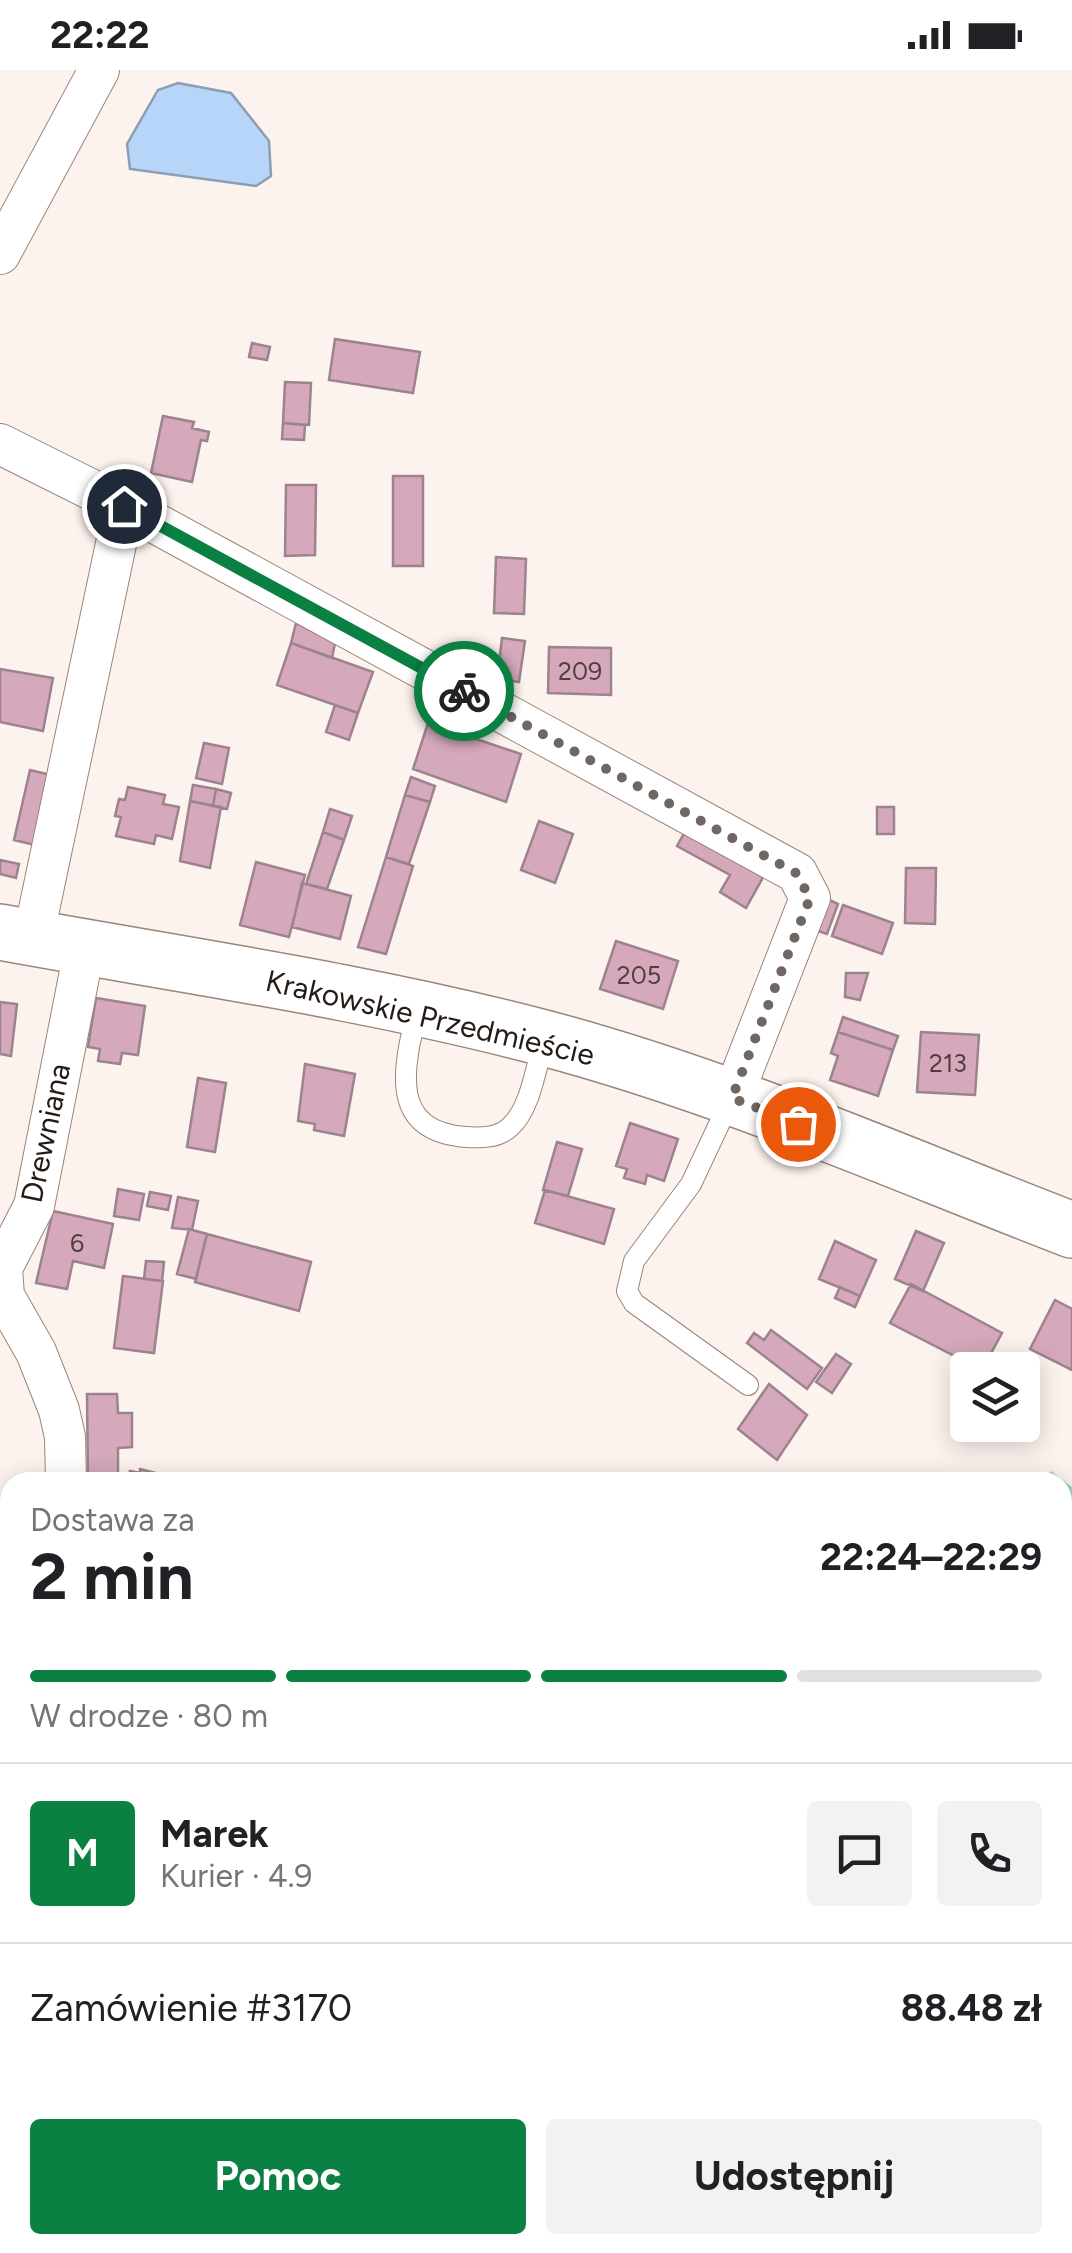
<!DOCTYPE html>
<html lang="pl">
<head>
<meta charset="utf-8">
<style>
	:root { --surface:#fff; --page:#f2f2f2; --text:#202124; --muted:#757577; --line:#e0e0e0; --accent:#0b8043 }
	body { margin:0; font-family:Figtree,sans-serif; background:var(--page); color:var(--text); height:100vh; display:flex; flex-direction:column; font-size:38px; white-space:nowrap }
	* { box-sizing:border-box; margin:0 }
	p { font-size:32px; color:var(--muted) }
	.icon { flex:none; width:55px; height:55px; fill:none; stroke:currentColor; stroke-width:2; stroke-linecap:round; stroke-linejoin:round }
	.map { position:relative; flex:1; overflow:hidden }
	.side { position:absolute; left:0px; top:1402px; width:1072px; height:782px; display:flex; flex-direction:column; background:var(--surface); border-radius:30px 30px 0 0; box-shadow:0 5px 25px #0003 }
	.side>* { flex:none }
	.fabs { position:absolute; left:950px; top:1282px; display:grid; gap:20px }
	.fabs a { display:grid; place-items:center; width:90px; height:90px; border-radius:10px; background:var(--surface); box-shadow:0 5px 25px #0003; font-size:50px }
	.pin { position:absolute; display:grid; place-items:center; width:85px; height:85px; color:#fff; margin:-42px; border:5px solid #fff; border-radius:50%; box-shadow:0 2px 10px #0007 }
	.courier { position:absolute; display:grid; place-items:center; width:100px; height:100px; margin:-50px; border:8px solid #0b8043; border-radius:50%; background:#fff; color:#222; box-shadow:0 2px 12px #0007 }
	.summary em { font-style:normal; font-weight:700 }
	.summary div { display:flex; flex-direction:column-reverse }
	.summary { display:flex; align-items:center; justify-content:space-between; height:170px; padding:0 30px }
	h1 { font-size:65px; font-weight:700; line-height:75px }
	.bar { display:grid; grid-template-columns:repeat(4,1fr); gap:15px 10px; align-content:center; height:120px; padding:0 30px }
	.bar i { height:12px; border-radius:8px; background:var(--line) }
	.bar .on { background:var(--accent) }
	.bar p { grid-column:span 4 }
	.line { display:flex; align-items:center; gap:25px; padding:0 30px; border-top:2px solid var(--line) }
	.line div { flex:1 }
	.round { display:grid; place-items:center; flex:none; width:105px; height:105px; border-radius:10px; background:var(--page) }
	.action { display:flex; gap:20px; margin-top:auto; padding:20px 30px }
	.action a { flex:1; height:115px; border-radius:10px; background:var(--accent); color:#fff; font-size:40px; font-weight:700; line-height:115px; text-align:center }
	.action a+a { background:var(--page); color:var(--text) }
	.status { display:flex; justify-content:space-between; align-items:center; height:70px; padding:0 50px; background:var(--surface); direction:ltr }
	.status svg { height:28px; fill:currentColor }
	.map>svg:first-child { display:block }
	.forest { fill:#a6d4bc }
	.water { fill:#b7d5f8; stroke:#8b9eb4; stroke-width:2.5 }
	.building { fill:#d5a8bc; stroke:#9c838e; stroke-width:2.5 }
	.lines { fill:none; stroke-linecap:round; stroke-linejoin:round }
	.lane-casing { stroke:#9c8479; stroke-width:22 }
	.street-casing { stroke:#9c8479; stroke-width:42 }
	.secondary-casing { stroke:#9c8479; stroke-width:58 }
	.lane { stroke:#fff; stroke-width:20 }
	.street { stroke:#fff; stroke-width:40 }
	.secondary { stroke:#fff; stroke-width:55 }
	.done { stroke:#716762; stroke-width:10; stroke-dasharray:0 18 }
	.route { stroke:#0b8043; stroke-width:12 }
	.labels { text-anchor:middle; stroke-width:8; stroke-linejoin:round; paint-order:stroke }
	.number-label { font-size:25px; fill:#513f40 }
	.street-label { font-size:30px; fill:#251c17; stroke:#fff }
</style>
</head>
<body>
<div class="status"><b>22:22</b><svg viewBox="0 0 49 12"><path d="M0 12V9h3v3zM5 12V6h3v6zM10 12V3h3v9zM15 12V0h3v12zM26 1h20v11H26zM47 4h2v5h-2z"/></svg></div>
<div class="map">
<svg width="1072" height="2183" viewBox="0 0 1072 2183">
	<rect width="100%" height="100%" fill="#fdf3ee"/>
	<path class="forest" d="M1051,1401L1072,1417V1521L1063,1513L1062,1412H1044Z"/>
	<path class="water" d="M178,13L231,23L269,71L271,106L256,116L130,99L127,74L158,20Z"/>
	<path class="building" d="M335,269L420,282L413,323L329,310Z
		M252,273L270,277L267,290L249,287Z
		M285,312L311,313L309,355L283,353Z
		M163,346L194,352L192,358L209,362L207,371L201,370L192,412L151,403Z
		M283,353L305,355L304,370L282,369Z
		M393,406H423V496H393Z
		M286,415H316L315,485L285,486Z
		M496,487L526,489L524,544L494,543Z
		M296,553L335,573L332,588L291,573Z
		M502,568L525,571L519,612L497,609Z
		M291,573L373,602L358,643L277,615Z
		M549,577L611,578V625L548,623Z
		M0,599L53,608L43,661L0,652Z
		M335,635L358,643L349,670L326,662Z
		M428,653L521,684L506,732L413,699Z
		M204,673L229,678L222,714L196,708Z
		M30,700L55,706L39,776L14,770Z
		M411,707L435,716L430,732L405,725Z
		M193,715L216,719L213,736L190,731Z
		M128,717L165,725L163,734L179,737L172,769L156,765L154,774L116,766L121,747L115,746L119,729L125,730Z
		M216,719L231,723L227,739L213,736Z
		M405,725L430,732L409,794L386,787Z
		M190,731L221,737L210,798L180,791Z
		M877,737H894V764H877Z
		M330,739L352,746L344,770L323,762Z
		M539,751L573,764L555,813L521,800Z
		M687,758L766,802L746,838L720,822L730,805L677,776Z
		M323,762L344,770L327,819L306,814Z
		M386,787L413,796L386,884L358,877Z
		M0,790L19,794L16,808L0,804Z
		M256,792L305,805L289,867L240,855Z
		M906,798H936L935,854L905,853Z
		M302,813L351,826L340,869L292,857Z
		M827,829L838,834L827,864L815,860Z
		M843,835L893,853L882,884L832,866Z
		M616,871L678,891L663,939L600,919Z
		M846,903H868L860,930L845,927Z
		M96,928L145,936L138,985L122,983L120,994L98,991L100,979L88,977Z
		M0,932L17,934L11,986L0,984Z
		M843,947L898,966L893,980L838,962Z
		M838,962L893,980L878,1026L830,1010L838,986L831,983Z
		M921,962L979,965L975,1025L917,1022Z
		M305,994L355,1004L344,1066L314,1060L315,1054L298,1051Z
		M198,1008L226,1013L215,1082L187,1077Z
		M630,1053L678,1069L664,1111L647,1105L645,1114L624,1108L627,1099L616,1096Z
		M557,1072L582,1079L568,1126L543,1120Z
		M118,1119L144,1124L139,1150L114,1146Z
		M545,1120L614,1139L604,1174L535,1153Z
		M150,1122L171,1126L168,1140L147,1136Z
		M178,1127L198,1131L192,1160L172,1158Z
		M53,1141L113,1154L104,1198L73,1191L67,1219L36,1213Z
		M189,1159L207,1164L196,1209L177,1204Z
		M916,1161L944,1173L923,1221L895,1209Z
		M207,1164L311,1192L299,1241L195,1212Z
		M835,1171L876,1190L860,1226L819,1209Z
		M146,1191L164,1192L162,1211L144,1209Z
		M123,1206L163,1211L154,1283L114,1278Z
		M911,1214L1002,1263L982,1300L890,1253Z
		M840,1217L860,1226L855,1237L835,1228Z
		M1055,1230L1072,1239V1300L1030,1279Z
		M771,1260L822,1298L807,1319L747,1273L754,1263L764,1270Z
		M836,1284L851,1294L832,1323L816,1312Z
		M769,1314L807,1345L777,1390L738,1359Z
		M87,1324H117L118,1343H132V1377L118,1378V1412H88Z
		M140,1399L190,1412H127L130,1401L140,1403Z"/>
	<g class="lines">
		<g class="lane-casing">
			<path id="lane" d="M417,941C404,996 387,1061 466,1067C481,1068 498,1068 510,1057C531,1038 536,996 544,970
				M730,1031L691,1114L634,1191L627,1221L634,1233L748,1315"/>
		</g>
		<g class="street-casing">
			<path id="street" d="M0,184L99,0
				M0,374L124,436L797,803L810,828L732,1028
				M33,868L124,436
				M66,1412L65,1367L59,1340L36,1282L4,1226L2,1198L34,1136L85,876
				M0,1610L10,1583"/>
		</g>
		<g class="secondary-casing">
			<path id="secondary" d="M0,862C181,895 366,921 544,968C725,1016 898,1093 1072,1160"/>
		</g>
		<use href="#lane" class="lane"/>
		<use href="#street" class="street"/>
		<use href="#secondary" class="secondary"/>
	</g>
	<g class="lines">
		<path class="done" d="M464,621L796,803L810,828L732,1028L798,1054"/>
		<path class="route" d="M124,436L464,621"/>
	</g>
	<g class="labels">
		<g class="number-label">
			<text x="580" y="610">209</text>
			<text x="639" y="914">205</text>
			<text x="948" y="1002">213</text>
			<text x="77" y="1182">6</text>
		</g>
		<g class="street-label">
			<text transform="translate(430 948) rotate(13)" y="10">Krakowskie Przedmieście</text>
			<text transform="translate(46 1063) rotate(-78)" y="10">Drewniana</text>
		</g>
	</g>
</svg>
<div class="fabs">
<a><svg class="icon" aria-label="layers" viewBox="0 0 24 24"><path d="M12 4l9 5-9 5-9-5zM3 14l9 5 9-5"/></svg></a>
</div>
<div class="pin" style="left:798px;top:1054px;background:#ea580c"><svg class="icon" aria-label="bag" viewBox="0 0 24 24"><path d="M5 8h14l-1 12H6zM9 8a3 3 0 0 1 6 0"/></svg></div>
<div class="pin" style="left:124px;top:436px;background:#1f2937"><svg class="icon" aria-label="home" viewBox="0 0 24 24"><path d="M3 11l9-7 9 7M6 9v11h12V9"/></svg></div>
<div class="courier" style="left:464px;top:621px"><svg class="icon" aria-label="bike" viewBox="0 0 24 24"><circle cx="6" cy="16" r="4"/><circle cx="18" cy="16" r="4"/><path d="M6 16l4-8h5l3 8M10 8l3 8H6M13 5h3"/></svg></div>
<section class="side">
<div class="summary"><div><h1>2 min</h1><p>Dostawa za</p></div><em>22:24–22:29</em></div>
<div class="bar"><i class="on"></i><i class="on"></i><i class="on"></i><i></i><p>W drodze · 80 m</p></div>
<div class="line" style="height:180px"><b class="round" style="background:var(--accent);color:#fff">M</b><div><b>Marek</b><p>Kurier · 4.9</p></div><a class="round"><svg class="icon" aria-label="chat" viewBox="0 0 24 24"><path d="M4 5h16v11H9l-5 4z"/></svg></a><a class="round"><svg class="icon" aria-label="phone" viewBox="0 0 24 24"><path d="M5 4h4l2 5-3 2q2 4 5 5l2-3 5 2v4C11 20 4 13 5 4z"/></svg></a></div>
<div class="line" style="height:130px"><div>Zamówienie #3170</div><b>88.48 zł</b></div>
<div class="action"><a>Pomoc</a><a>Udostępnij</a></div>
</section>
</div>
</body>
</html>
